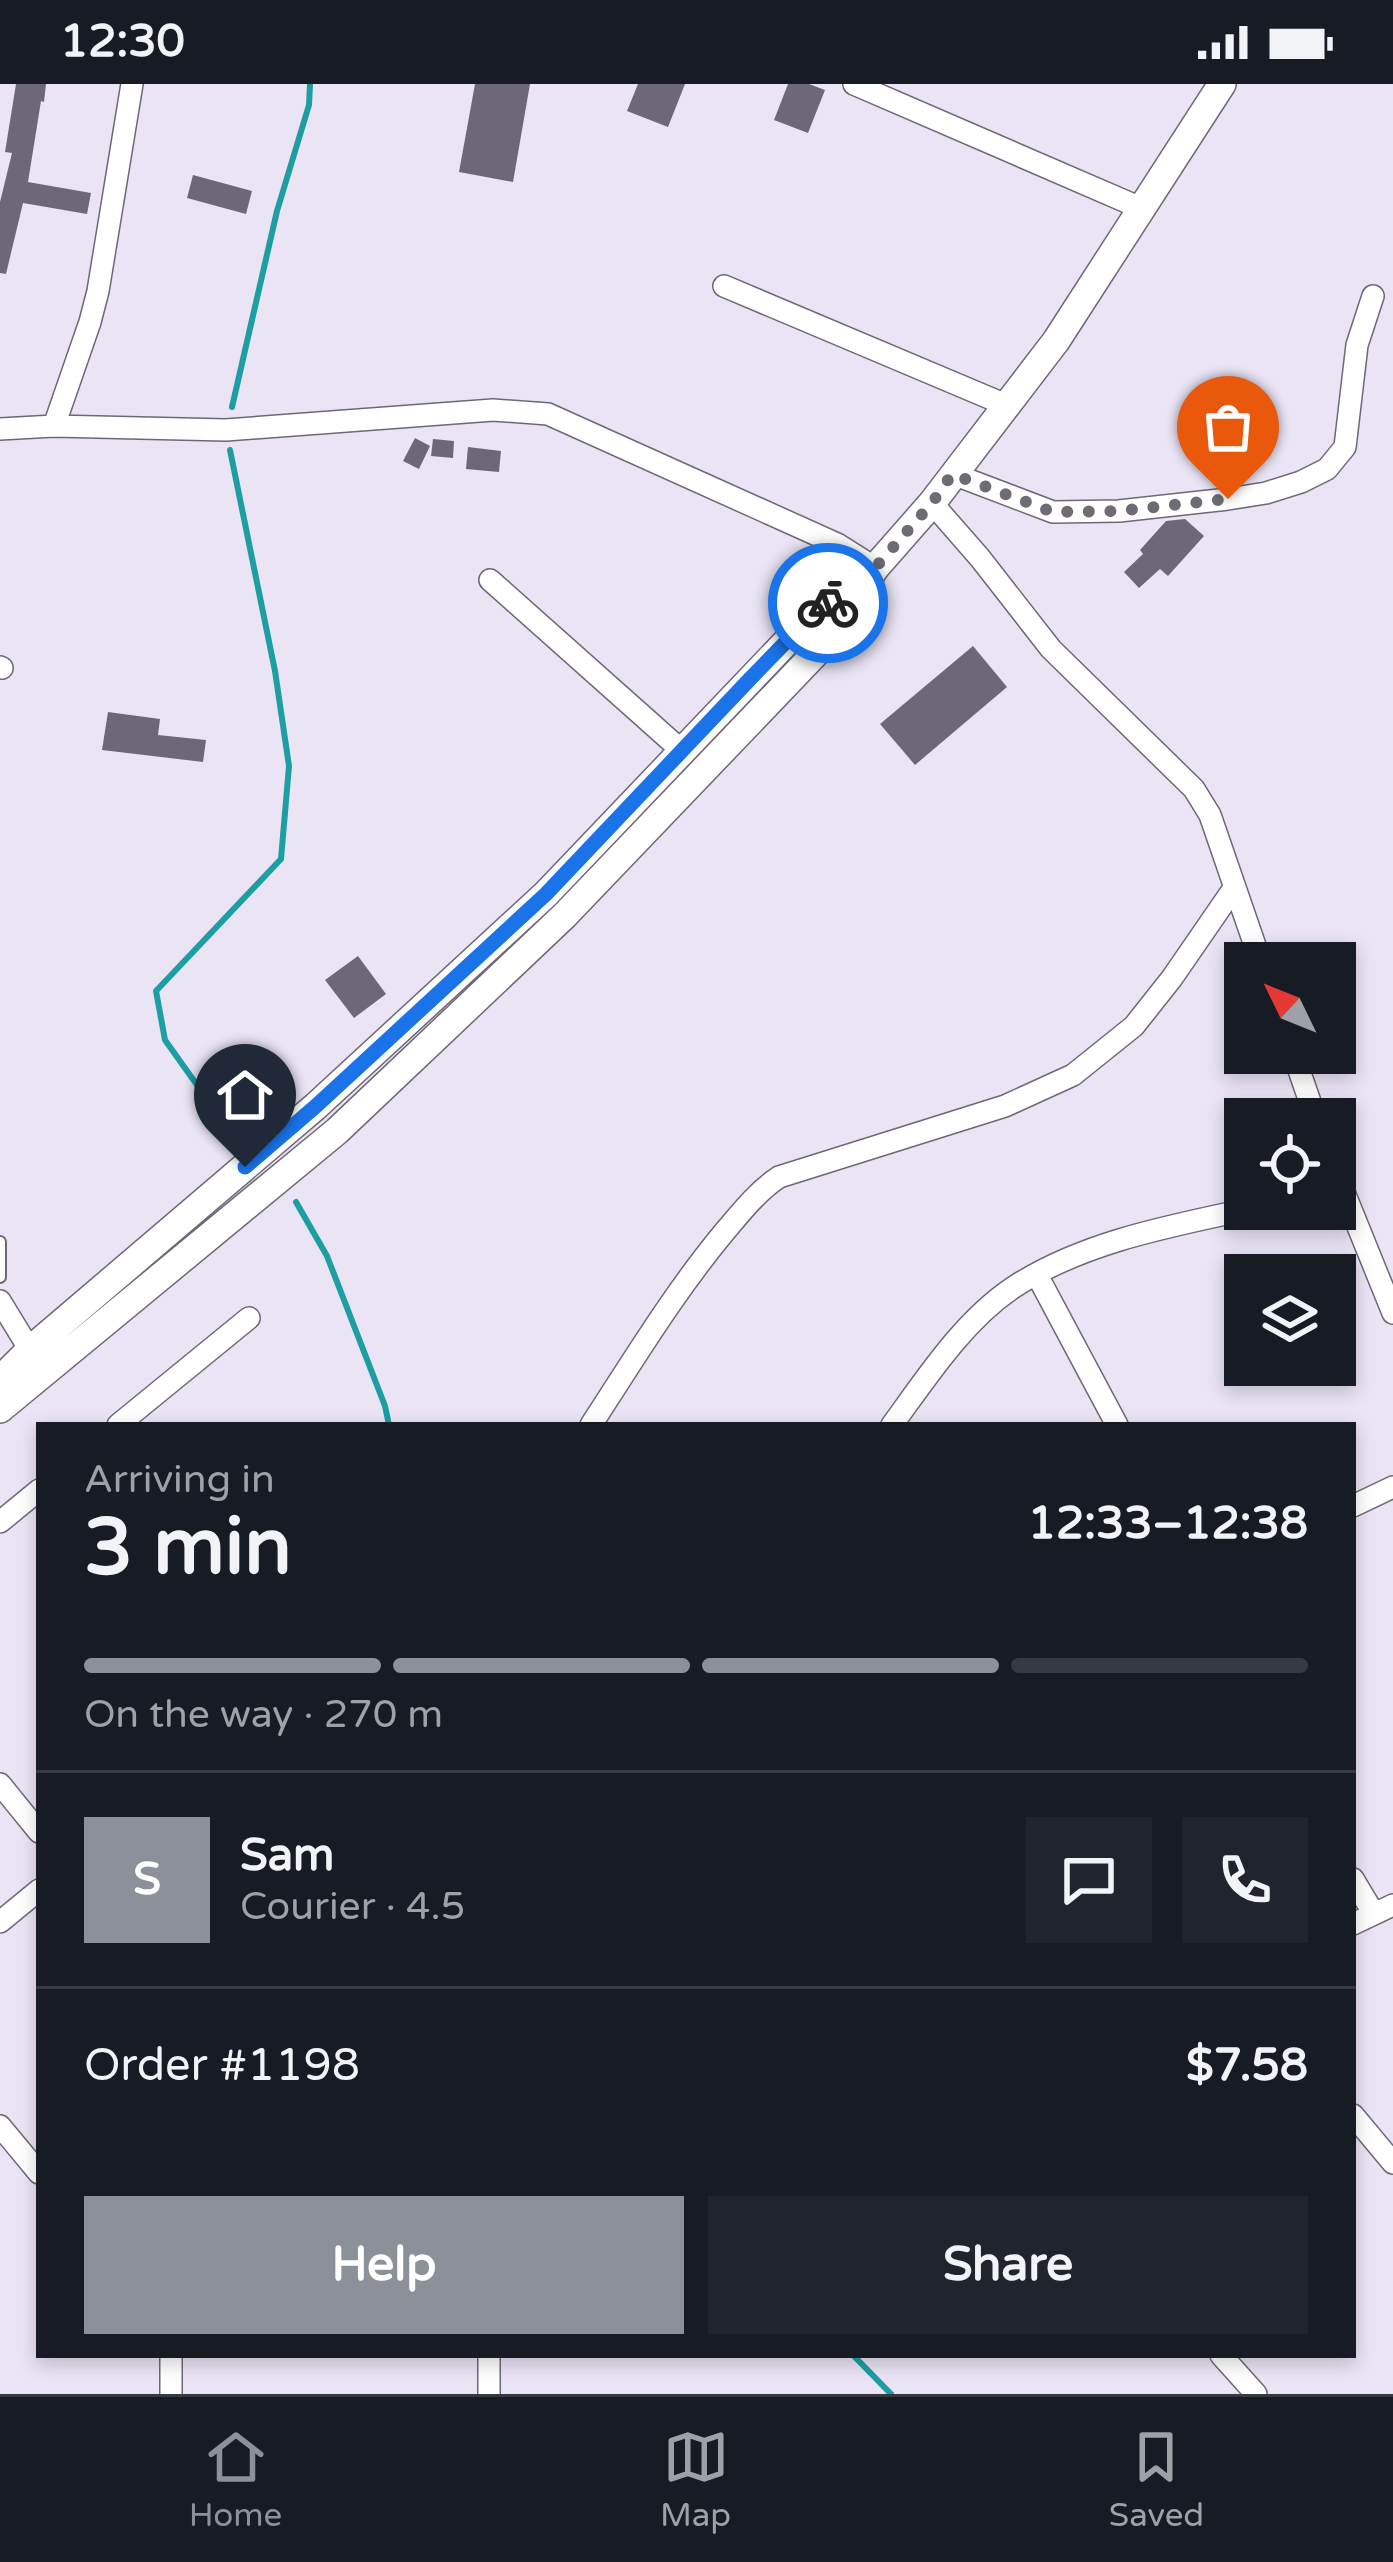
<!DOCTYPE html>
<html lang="en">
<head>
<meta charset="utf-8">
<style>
	:root { --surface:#171b24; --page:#20242c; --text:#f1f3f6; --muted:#9ea1a6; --line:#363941; --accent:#8c9099 }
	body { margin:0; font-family:"Varela Round",sans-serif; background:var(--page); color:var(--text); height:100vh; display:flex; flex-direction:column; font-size:45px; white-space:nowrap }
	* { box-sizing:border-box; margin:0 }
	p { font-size:39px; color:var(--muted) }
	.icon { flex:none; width:66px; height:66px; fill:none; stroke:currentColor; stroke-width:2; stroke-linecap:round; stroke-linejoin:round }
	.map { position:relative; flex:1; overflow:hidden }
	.panel { position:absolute; left:36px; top:1338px; width:1320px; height:936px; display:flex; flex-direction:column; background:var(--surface); border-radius:0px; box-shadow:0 6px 18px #0003 }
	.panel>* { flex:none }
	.needle { width:78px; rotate:313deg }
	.buttons { position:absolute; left:1224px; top:858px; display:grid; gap:24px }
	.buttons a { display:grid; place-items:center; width:132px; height:132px; border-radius:0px; background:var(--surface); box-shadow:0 6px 18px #0003; font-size:60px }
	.pin { position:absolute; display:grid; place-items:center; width:102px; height:102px; color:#fff; margin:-123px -51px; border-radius:50% 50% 50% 0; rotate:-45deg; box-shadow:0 0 12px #0007 }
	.pin .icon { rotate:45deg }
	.courier { position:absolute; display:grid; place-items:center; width:120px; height:120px; margin:-60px; border:9px solid #1a73e8; border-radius:50%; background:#fff; color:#222; box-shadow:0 3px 15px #0007 }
	.summary em { font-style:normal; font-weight:800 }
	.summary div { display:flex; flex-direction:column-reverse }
	.summary { display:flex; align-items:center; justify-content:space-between; height:204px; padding:0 48px }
	h1 { font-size:78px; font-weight:800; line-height:90px }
	.bar { display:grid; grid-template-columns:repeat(4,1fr); gap:18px 12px; align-content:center; height:144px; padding:0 48px }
	.bar i { height:15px; border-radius:9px; background:var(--line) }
	.bar .selected { background:var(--accent) }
	.bar p { grid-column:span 4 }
	.line { display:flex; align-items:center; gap:30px; padding:0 48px; border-top:3px solid var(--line) }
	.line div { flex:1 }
	.round { display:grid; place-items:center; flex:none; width:126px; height:126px; border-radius:0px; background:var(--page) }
	.action { display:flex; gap:24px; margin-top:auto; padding:24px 48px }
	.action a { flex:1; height:138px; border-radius:0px; background:var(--accent); color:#fff; font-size:48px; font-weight:800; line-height:138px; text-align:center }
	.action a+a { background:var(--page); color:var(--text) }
	.status { display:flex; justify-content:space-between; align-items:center; height:84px; padding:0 60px; background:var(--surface); direction:ltr }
	.status svg { height:33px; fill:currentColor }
	.dock { display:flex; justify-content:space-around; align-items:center; height:168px; border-top:3px solid var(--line); background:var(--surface); font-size:33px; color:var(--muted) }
	.dock a { display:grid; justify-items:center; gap:6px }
	.dock .selected { color:var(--accent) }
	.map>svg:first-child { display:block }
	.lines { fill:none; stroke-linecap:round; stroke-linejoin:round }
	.stream { stroke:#1c9ea3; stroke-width:6 }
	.building { fill:#6d6877 }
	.service-casing { stroke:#6d6877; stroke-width:14 }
	.minor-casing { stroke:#6d6877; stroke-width:24 }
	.tertiary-casing { stroke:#6d6877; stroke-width:30 }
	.service { stroke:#fff; stroke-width:10 }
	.minor { stroke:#fff; stroke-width:21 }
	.tertiary { stroke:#fff; stroke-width:27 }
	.done { stroke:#6e6b75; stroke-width:12; stroke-dasharray:0 21.6 }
	.route { stroke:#1a73e8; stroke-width:15 }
</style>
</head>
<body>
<div class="status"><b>12:30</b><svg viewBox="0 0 49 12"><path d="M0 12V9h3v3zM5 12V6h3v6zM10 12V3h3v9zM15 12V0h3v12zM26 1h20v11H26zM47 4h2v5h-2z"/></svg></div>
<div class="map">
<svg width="1393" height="2310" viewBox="0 0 1393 2310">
	<rect width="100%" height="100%" fill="#eae4f5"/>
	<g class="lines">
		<path class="stream" d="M232,323L277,127L309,21L310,0
			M230,366L275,587L289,682L281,775L156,907L165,956L239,1060
			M296,1118L327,1172L385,1322L389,1341
			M853,2271L891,2310"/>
	</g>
	<path class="building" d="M16,0H46L44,18L41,17L28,98L91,109L87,130L23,119L6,190L0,189V118L12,69L5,68Z
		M475,0H530L513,98L459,88Z
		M638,0H685L668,43L627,27Z
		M788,0H809L825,6L808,49L774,36Z
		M193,91L252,107L246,130L187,114Z
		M415,354L430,362L419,385L403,377Z
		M433,355L454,357L453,374L431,372Z
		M468,363L501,367L499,388L466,385Z
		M1185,435L1204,452L1168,492L1160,485L1139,504L1124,488L1143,470L1140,466L1166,437Z
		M973,562L1007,603L915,681L880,640Z
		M108,628L160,635L158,651L206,656L203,678L102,666Z
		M358,872L386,910L354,934L325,896Z"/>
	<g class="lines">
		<g class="service-casing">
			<path id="service" d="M0,1158V1193"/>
		</g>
		<g class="minor-casing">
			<path id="minor" d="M854,0L1143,125
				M724,202L1006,321
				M54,342L90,238L98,207L132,0
				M0,345L54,342L226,346L493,326L548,330L837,460L875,484
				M953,390L1053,428L1119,427L1228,415L1266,409L1301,398L1327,385L1345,363L1357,261L1373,212
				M932,419L980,474L1051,565L1194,705L1210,731L1261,879
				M490,496L681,666
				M0,583L2,584
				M1293,969L1316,1035
				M1335,1086L1393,1229
				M1037,1191L1117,1341
				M0,1217L30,1266
				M118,1341L249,1234
				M591,1341C634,1275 675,1207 726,1146C743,1126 758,1107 779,1093L1005,1022L1073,991L1134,942L1172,894L1234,804
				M892,1341C927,1293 964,1236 1014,1203C1083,1158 1170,1142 1249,1125
				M1353,1422L1393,1403
				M0,1438L39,1406
				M0,1700L39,1748
				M1353,1795L1374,1830
				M0,1838L39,1806
				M1353,1840L1393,1821
				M1353,2031L1393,2079
				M0,2042L39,2089
				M171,2271V2310
				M489,2271V2310
				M1221,2271L1256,2310"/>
		</g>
		<g class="tertiary-casing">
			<path id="tertiary" d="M0,1296L30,1266L316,1022L546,810L814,529L862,494
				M0,1325L337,1047L565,831L834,550L875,484L932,419L1056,257L1222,0"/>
		</g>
		<use href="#service" class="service"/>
		<use href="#minor" class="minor"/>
		<use href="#tertiary" class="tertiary"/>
	</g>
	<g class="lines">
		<path class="done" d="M828,519L875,484L932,419L952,390L1053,428L1119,427L1228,415"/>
		<path class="route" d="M245,1083L316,1022L546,810L748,597L814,529L828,519"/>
	</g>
</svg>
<div class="buttons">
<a><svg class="needle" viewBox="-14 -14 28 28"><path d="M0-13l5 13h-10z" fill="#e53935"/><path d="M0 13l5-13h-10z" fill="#9ea1a6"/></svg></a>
<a><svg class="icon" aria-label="locate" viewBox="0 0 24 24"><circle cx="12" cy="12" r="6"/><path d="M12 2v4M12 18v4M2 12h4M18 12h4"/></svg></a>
<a><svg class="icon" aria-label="layers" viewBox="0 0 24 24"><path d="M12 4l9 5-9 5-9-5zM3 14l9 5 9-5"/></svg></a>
</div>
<div class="pin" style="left:1228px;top:415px;background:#ea580c"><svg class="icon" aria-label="bag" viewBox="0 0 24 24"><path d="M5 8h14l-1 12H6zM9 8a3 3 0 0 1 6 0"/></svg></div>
<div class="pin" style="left:245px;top:1083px;background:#1f2937"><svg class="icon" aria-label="home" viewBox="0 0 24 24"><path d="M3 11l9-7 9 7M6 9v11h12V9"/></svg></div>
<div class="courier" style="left:828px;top:519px"><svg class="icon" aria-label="bike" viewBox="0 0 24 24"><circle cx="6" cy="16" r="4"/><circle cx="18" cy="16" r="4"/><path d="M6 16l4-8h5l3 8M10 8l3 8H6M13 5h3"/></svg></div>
<section class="panel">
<div class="summary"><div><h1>3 min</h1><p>Arriving in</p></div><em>12:33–12:38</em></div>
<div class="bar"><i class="selected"></i><i class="selected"></i><i class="selected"></i><i></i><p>On the way · 270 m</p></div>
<div class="line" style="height:216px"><b class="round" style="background:var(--accent);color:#fff">S</b><div><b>Sam</b><p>Courier · 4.5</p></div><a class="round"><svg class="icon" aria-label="chat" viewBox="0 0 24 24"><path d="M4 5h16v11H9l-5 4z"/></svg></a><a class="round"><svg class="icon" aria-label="phone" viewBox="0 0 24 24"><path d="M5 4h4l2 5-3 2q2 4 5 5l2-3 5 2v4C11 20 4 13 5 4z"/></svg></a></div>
<div class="line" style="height:156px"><div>Order #1198</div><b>$7.58</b></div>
<div class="action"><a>Help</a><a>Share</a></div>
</section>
</div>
<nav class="dock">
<a class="selected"><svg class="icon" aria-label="home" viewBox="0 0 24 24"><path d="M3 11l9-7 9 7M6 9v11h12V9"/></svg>Home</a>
<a><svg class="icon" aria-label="map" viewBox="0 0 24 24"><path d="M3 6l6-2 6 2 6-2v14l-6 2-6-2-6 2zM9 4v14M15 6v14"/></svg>Map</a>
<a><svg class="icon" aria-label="saved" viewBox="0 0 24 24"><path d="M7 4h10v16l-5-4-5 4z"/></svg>Saved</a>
</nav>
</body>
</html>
